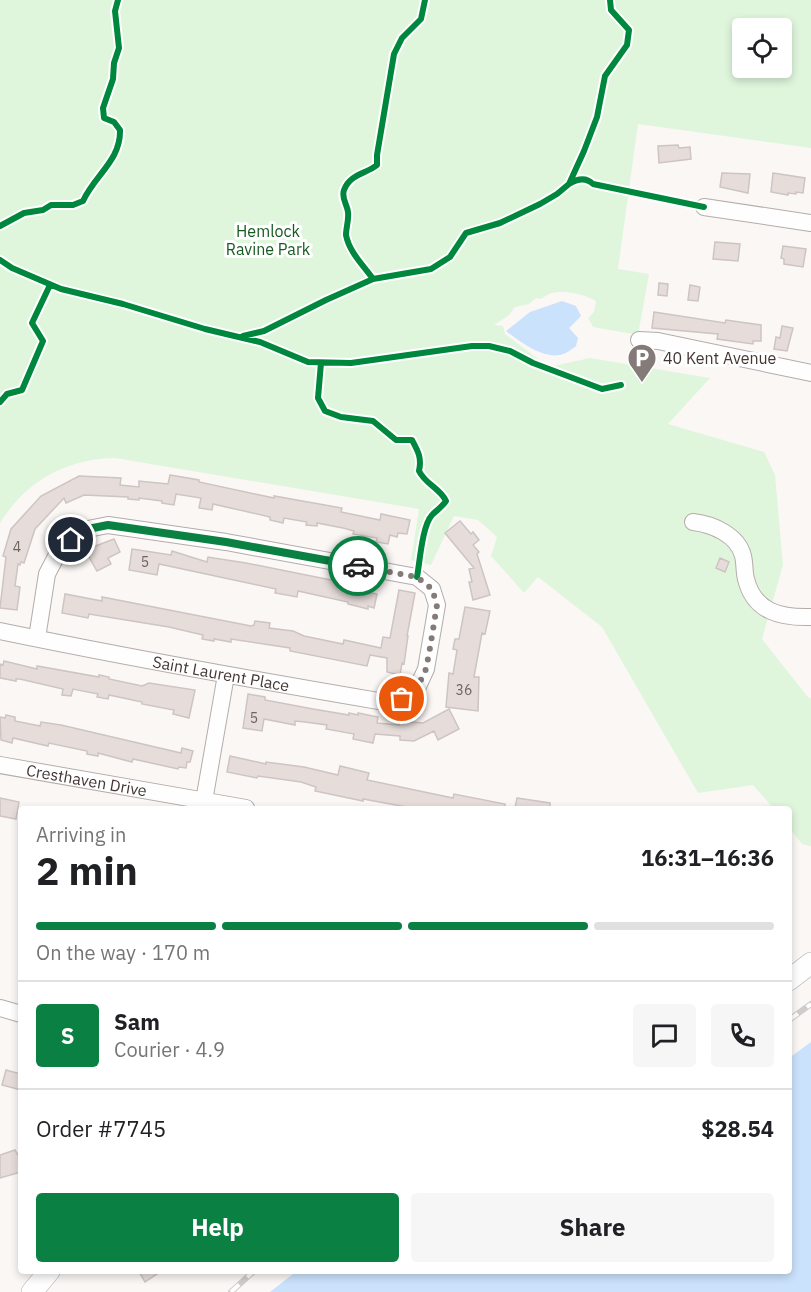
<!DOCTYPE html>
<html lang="en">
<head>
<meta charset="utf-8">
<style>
	:root { --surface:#fff; --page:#f6f6f6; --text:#202124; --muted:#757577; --line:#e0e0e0; --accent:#0b8043 }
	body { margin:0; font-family:"IBM Plex Sans",sans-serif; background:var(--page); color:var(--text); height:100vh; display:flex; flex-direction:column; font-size:22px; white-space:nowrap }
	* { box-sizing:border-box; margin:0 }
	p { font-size:20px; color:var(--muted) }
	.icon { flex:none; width:33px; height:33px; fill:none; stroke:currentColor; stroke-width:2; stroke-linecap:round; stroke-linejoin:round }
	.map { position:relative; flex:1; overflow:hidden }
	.panel { position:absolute; left:18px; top:806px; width:774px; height:468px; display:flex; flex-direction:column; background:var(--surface); border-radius:6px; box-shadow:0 3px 9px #0003 }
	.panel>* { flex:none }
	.fabs { position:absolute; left:732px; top:18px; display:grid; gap:12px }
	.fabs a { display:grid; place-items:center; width:60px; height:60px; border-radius:6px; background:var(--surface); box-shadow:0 3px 9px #0003; font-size:30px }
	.pin { position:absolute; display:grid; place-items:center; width:51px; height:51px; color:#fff; margin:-26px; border:3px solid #fff; border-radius:50%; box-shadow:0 2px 6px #0007 }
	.courier { position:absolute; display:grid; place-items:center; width:60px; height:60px; margin:-30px; border:4px solid #0b8043; border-radius:50%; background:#fff; color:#222; box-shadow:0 2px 8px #0007 }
	.overview em { font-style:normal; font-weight:700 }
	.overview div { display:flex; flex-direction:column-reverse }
	.overview { display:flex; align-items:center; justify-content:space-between; height:102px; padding:0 18px }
	h1 { font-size:39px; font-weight:700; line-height:45px }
	.bar { display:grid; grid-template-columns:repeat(4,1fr); gap:9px 6px; align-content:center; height:72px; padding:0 18px }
	.bar i { height:8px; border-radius:4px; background:var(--line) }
	.bar .selected { background:var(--accent) }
	.bar p { grid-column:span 4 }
	.line { display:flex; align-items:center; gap:15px; padding:0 18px; border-top:2px solid var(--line) }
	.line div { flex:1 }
	.round { display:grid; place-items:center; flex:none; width:63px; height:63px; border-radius:6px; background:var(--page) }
	.cta { display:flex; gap:12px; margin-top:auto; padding:12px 18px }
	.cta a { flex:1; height:69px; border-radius:6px; background:var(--accent); color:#fff; font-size:24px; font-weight:700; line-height:69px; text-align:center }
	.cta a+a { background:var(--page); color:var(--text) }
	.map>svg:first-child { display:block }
	.green { fill:#dff6dd; fill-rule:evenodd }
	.water { fill:#cbe2fc }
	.building { fill:#e6ddda; stroke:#cdc4c3; stroke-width:1.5 }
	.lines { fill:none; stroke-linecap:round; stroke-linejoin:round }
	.minor-casing { stroke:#b4aca9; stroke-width:18 }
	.major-casing { stroke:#b4aca9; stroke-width:22 }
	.minor { stroke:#fefefe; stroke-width:16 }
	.major { stroke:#fefefe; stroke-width:21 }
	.rail-casing { stroke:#cfcdcc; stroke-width:6 }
	.rail { stroke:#fff; stroke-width:4; stroke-dasharray:11; stroke-linecap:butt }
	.cycleway-casing { stroke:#fff; stroke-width:10 }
	.cycleway { stroke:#00873e; stroke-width:6 }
	.done { stroke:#847a77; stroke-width:6; stroke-dasharray:0 10.8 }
	.route { stroke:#0b8043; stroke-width:8 }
	.labels { text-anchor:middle; stroke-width:6; stroke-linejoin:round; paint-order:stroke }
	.number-label { font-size:14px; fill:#706460 }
	.park-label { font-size:16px; fill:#175921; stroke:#fff }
	.poi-label { font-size:16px; fill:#443733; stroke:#fff; text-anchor:start }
	.street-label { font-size:16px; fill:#443733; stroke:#fff }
</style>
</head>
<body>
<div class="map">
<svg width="811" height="1292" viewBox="0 0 811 1292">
	<rect width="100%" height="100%" fill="#fbf7f5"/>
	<path class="green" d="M0,0H811V148L638,124L618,269L649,274L638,335L593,327L588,318L594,312L596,301C584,294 564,289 549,294C543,297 543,300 536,298L529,304L515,307L509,315L494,325L503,326L505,334L549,367L590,358L710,378L668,424L764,452L775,475L783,565L762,639L807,696L811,699V846L802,844L789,828V808H773L753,785L698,793L602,627L538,577L524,593L491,556L497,537L478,520L454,516L431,565L411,560L419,509L115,458C66,459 26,481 0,523ZM742,28H782V68H742Z"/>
	<path class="water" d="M562,301L576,306L581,316L569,328L578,338L576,346C572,349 567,353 563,354C545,361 519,341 506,331L530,312Z
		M811,1042V1292H270L298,1270H789V1058Z"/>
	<path class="building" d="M678,145L679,148L690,147L691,159L659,163L658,146Z
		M722,173L750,174L748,193L720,187Z
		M773,173L805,178L803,193L796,192V194L788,193V195L771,192Z
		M715,242L740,244L738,261L713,259Z
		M783,246L806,249L803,267L784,264V259L781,258Z
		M659,283L668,284L667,296L658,295Z
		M690,285L700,287L698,301L688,300Z
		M654,312L725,323L726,320L761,325V341H753V344L717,339L718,334L652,328Z
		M782,326L793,328L787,351L774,349L776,337L780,338Z
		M170,475L199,480V482L274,498V496L342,508L341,512L380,520L381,514L410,520L407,534L398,533L397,537L390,535L388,544L376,542L377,538L353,534L354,531L343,528L317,523V526L306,525L307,522L284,518L283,523L270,520V517L213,504L212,510L199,508L201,498L176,494L174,505L162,503V501L139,498V500L128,499V497L84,495L66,503L64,498L35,529L24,563L21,562L20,565L18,564L15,586L20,587L17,610L0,608L6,557L3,556L11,529L41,496L79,476L121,478L120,485L139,487V481L168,484Z
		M460,521L471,534L473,532L479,540L473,545L479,552L477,554L490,595L473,600L469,582H472L469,569L474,568L445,533Z
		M114,539L120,552L108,558L111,564L97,571L85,550Z
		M132,549L171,555L172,551L207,562L208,557L246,563L341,582L372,590L371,593L377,594L374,608L368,606V609L348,604V602L298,591L297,597L275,593L276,589L159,564L157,575L129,570Z
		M720,558L729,562L725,572L716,568Z
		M399,590L415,593L407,636H408L404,664L402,663L400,675L387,672V658L370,655L367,666L290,651V648L231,639V642L214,639V641L202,639L203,635L169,627L89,614L88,618L62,613L65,594L102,601V597L251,626L254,625L255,621L270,623L269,628L293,631L304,636L343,644L344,640L381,648L383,637L390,638Z
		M465,607L490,611L485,634L482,633L474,677H479L478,711L446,707L449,673L453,674L457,650L453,649L455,639H459Z
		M4,661L37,669V666L99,677V675L109,677V679L142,686L149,683L195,690L189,718L173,714L174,710L142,704V702L109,695L108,699L97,697L98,694L73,689L71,696L62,695L63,689L20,679H16V681L0,678V664L3,665Z
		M248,694L265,697V700L313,709L349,715V713L358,715V713L378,717L377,723L399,725L400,721L423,723L449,709L459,729L438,740L434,731L414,741L400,740V736L375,734L373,743L353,739L354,734L326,729L327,725L305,722L295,721V725L264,719L262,731L243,728Z
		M6,715L15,717V721L40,726L41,722L61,725L181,753L182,748L193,751L190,762H187L186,768L179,767L178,769L133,759L132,762L98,753V756L87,754V751L49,743L48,746L13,738L12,743L1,740L0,717L5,718Z
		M230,756L266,764V762L304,767L338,775L340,766L369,773L367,780L453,798L454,794L505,804V808H412L363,799V801L315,791L316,787L301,782L258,776L257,778L227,772Z
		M0,798L19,802L16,819L0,816Z
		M517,798L550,803V808H515Z
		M6,1070L21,1074V1090L2,1085Z
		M15,1150L21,1160V1172L0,1178V1155Z
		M138,1270H163L145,1282Z"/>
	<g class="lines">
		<g class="minor-casing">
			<g id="minor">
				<path d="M704,207L811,223"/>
				<path d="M639,340L658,341L811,373"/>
				<path d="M693,522C712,524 738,535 743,556C745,564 744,572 746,579C754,612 781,618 811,617"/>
				<path id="s1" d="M0,631C130,658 260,681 390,703L414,695L426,669L437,605L432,589L417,577L226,542L108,525L83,530L59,551L47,574L37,638"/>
				<path id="s2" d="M0,765L246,808"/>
				<path d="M204,801L226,675"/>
				<path d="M0,1008L21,1014"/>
			</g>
		</g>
		<g class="major-casing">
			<path id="major" d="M789,980L811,963
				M32,1292L50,1270"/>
		</g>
		<use href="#minor" class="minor"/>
		<use href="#major" class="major"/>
		<g class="rail-casing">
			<path id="rail" d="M789,1020L811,1004
				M231,1292L255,1270"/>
		</g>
		<use href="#rail" class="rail"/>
		<g class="cycleway-casing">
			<path id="cycleway" d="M569,184C577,179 586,177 593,184L704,207
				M0,226L24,213L43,210L51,205H73L83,201C95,175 121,160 120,130L114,122L104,118L103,108L113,79L114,63L119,48L115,11L118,0
				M0,260L12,268L61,289L123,304L205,329L260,342L308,362L351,363L472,346H489L510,351L533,363L602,389L621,385
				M373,279C364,266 349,252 346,235C346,228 349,220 348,212C347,204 341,198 344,190C350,174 366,174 377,165V155L394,54L402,38L421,19L425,0
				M243,336L264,331L326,300L373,279L431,269L450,257L466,233L500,223L540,204L557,194L569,184L584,151L597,117L605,76L627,45L629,30L611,10L610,0
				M321,363L318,398L325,411L341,417L373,421L396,440H412C418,451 422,458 419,471C426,485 440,488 446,501C442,507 437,510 432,515C422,526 420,561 417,577
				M0,402L7,394L22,390L43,341L32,323L50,285"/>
		</g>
		<use href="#cycleway" class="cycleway"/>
	</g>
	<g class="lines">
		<path class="done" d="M358,566L417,577L432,589L437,605L430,648L426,669L414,695L402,699"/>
		<path class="route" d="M71,540L83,530L108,525L226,542L358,566"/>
	</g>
	<defs>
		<g id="parking-pin" transform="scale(1.5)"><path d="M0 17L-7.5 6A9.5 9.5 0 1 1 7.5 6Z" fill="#847a77" stroke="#fff"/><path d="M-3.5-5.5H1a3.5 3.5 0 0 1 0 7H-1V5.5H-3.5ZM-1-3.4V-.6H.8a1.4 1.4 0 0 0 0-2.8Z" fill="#fff"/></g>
	</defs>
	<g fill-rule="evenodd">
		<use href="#parking-pin" x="642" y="358"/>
	</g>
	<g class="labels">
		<g class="number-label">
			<text x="17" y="552">4</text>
			<text x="145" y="567">5</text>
			<text x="464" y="695">36</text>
			<text x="254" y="723">5</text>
		</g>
		<g class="park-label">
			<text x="268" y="237">Hemlock<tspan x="268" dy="18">Ravine Park</tspan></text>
		</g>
		<g class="poi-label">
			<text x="663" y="364">40 Kent Avenue</text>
		</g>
		<g class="street-label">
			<text dy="6" stroke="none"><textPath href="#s1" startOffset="225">Saint Laurent Place</textPath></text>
			<text dy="6" stroke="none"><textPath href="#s2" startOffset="88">Cresthaven Drive</textPath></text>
		</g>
	</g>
</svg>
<div class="fabs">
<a><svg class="icon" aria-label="locate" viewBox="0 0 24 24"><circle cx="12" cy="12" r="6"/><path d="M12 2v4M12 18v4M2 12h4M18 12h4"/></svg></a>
</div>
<div class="pin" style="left:402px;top:699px;background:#ea580c"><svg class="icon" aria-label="bag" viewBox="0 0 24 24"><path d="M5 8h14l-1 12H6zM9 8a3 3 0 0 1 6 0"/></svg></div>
<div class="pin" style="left:71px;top:540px;background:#1f2937"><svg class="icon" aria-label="home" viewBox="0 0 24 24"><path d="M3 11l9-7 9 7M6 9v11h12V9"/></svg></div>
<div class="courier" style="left:358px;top:566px"><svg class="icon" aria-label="car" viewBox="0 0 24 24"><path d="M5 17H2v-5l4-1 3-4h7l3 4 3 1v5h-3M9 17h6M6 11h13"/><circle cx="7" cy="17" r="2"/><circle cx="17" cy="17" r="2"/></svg></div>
<section class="panel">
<div class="overview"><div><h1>2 min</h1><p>Arriving in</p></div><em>16:31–16:36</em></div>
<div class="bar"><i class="selected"></i><i class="selected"></i><i class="selected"></i><i></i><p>On the way · 170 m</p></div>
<div class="line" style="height:108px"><b class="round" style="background:var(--accent);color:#fff">S</b><div><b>Sam</b><p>Courier · 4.9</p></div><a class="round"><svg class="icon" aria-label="chat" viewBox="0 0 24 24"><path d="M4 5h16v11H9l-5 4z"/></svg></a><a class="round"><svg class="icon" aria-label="phone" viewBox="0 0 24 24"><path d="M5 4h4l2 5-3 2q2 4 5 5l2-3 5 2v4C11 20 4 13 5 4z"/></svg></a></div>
<div class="line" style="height:78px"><div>Order #7745</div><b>$28.54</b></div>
<div class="cta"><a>Help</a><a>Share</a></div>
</section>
</div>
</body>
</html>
